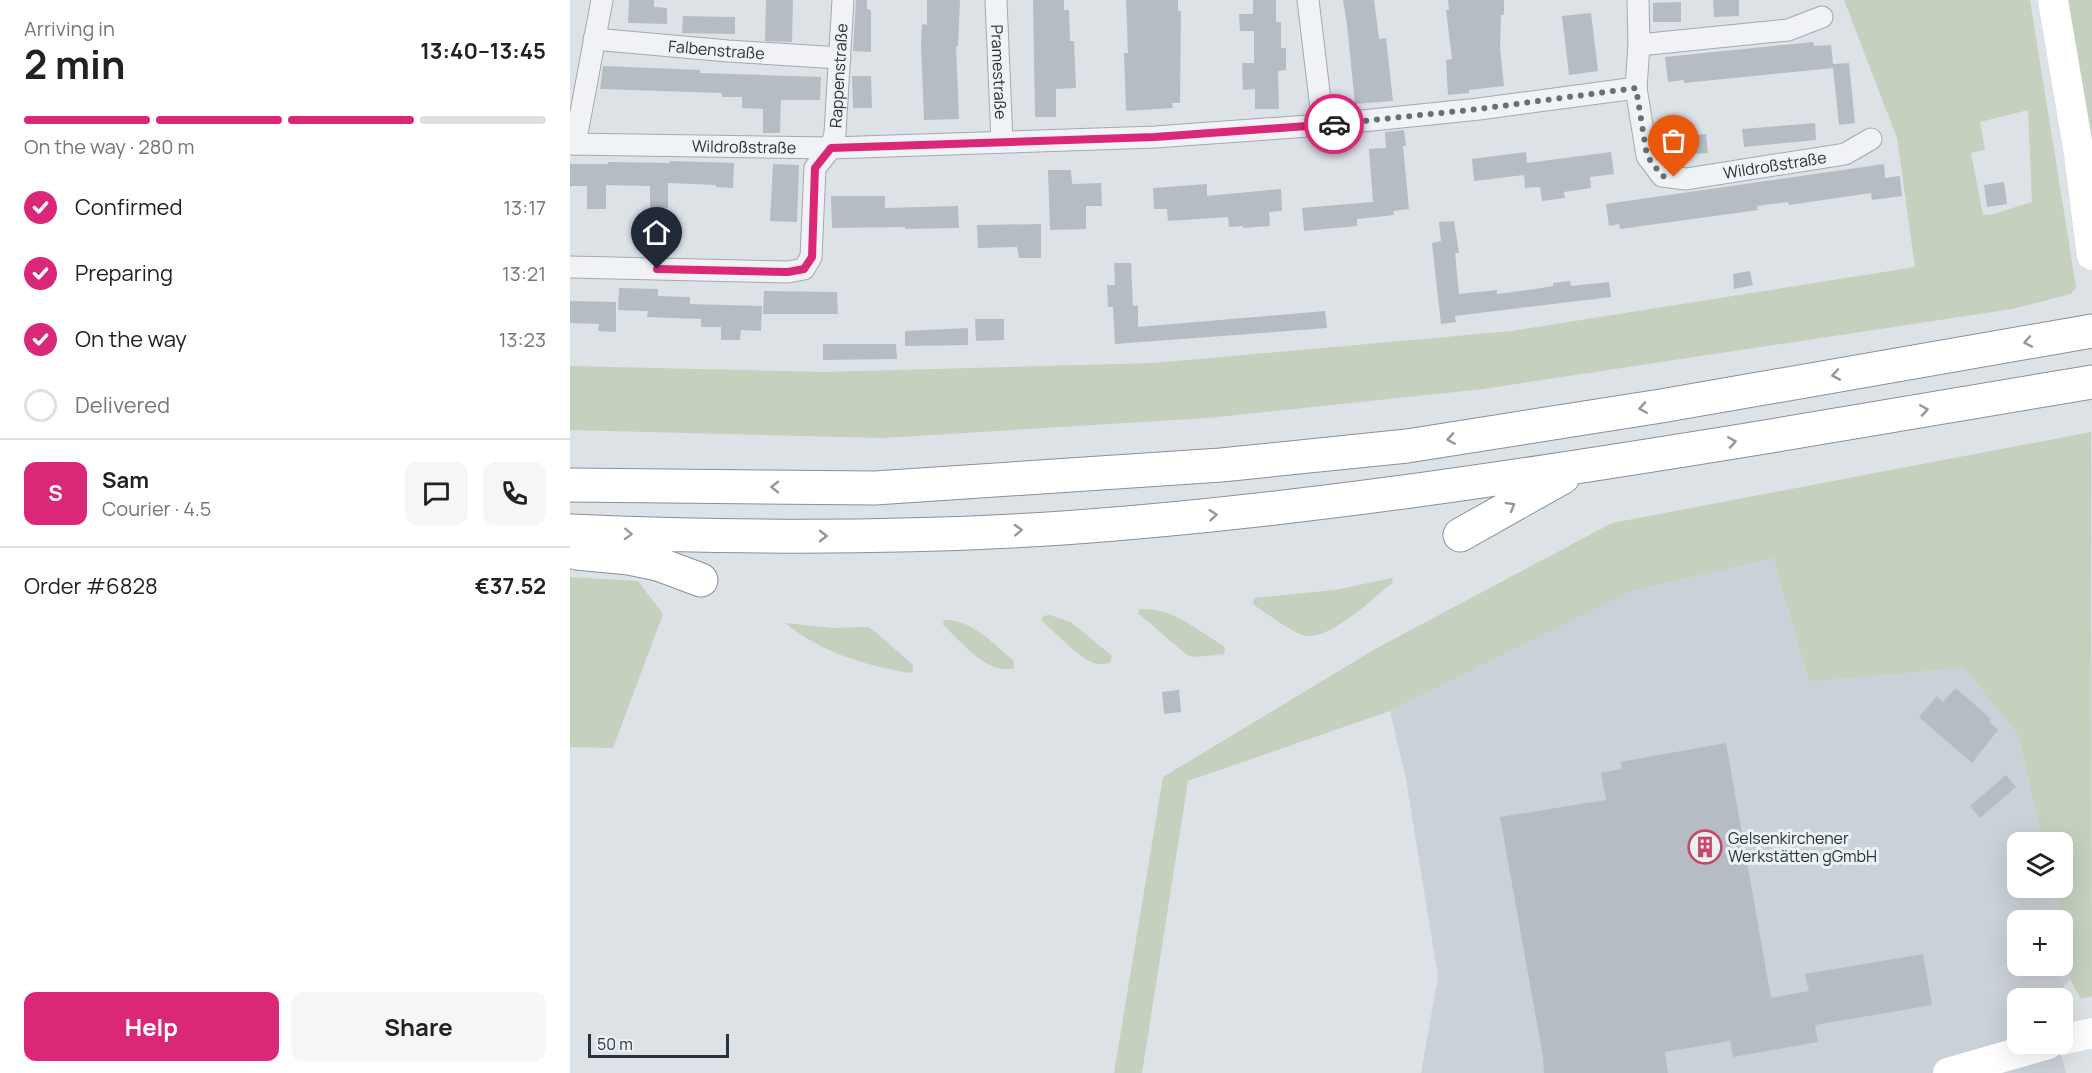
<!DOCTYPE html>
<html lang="en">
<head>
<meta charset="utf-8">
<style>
	:root { --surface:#fff; --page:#f6f6f6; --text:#222; --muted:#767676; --line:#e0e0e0; --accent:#db2777 }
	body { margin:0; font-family:Manrope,sans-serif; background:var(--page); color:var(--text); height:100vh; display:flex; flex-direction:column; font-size:22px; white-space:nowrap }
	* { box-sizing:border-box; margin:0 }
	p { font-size:20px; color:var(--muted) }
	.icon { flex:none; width:33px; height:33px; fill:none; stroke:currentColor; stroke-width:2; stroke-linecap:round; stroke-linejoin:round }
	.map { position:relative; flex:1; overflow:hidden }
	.details { display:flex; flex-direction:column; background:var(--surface); width:570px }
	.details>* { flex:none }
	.buttons { position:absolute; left:1437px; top:832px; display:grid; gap:12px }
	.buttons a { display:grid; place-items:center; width:66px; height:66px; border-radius:12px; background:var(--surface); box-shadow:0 6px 24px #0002; font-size:30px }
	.scale { position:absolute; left:18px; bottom:15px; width:141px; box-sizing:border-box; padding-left:6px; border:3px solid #28313c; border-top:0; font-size:16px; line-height:21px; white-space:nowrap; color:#28313c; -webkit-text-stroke:4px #ecf1f4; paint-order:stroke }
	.pin { position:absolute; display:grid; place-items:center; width:51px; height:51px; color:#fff; margin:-62px -26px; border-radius:50% 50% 50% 0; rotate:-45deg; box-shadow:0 0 6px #0007 }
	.pin .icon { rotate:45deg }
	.courier { position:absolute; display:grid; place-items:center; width:60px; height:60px; margin:-30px; border:4px solid #db2777; border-radius:50%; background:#fff; color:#222; box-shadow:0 2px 8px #0007 }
	.head em { font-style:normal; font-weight:700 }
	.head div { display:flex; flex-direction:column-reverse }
	.head { display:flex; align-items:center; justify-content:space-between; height:102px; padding:0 24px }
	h1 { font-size:39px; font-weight:700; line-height:45px }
	.bar { display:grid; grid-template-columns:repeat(4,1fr); gap:9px 6px; align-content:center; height:72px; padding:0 24px }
	.bar i { height:8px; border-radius:4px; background:var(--line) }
	.bar .on { background:var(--accent) }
	.bar p { grid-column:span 4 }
	.line { display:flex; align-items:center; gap:15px; padding:0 24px; border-top:2px solid var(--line) }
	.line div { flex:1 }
	.round { display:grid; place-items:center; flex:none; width:63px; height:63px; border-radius:12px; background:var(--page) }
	ol { padding:0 24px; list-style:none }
	li { display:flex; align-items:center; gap:18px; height:66px }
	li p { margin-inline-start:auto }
	li .icon { padding:6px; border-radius:50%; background:var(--accent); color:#fff; stroke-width:4 }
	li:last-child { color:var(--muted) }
	li i { width:33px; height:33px; border:3px solid var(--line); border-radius:50% }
	.action { display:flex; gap:12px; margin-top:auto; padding:12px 24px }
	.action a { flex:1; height:69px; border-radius:12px; background:var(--accent); color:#fff; font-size:24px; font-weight:700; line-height:69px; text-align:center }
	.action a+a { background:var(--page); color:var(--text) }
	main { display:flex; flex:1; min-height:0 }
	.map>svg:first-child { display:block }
	.built { fill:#cbd1d8 }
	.green { fill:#c5d0bf; fill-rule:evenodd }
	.building { fill:#b5bcc3 }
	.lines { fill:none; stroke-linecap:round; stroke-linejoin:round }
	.street-casing { stroke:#a3a9b0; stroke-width:23 }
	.highway-casing { stroke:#85919c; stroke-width:35 }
	.street { stroke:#f0f2f5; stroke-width:21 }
	.secondary { stroke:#fff; stroke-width:30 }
	.highway { stroke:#fff; stroke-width:33 }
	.oneway { stroke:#94989e }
	.done { stroke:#676f78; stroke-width:6; stroke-dasharray:0 10.8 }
	.route { stroke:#db2777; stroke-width:8 }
	.labels { text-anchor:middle; stroke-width:6; stroke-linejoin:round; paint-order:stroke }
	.street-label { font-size:16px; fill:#28313c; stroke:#ecf1f4 }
	.poi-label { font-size:16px; fill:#28313c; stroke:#ecf1f4; text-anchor:start }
</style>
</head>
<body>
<main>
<section class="details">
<div class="head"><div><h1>2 min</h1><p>Arriving in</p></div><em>13:40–13:45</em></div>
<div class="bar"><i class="on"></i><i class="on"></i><i class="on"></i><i></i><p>On the way · 280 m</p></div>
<ol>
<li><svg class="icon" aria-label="check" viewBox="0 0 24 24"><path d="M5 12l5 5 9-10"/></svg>Confirmed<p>13:17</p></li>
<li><svg class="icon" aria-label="check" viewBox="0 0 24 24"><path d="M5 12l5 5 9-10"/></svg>Preparing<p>13:21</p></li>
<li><svg class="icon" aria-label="check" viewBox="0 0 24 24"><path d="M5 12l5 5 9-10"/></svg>On the way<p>13:23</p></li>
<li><i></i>Delivered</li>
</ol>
<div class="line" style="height:108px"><b class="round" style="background:var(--accent);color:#fff">S</b><div><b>Sam</b><p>Courier · 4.5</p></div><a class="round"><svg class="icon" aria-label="chat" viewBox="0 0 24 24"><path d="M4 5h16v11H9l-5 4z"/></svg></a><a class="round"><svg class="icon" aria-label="phone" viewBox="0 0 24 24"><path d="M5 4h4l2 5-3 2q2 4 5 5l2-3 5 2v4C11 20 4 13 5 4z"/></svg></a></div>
<div class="line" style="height:78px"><div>Order #6828</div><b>€37.52</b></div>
<div class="action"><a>Help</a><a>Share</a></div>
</section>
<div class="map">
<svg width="1522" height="1073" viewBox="0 0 1522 1073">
	<rect width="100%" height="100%" fill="#dde2e6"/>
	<path class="built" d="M1203,558L1239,682L1394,668L1448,735L1473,843H1448V888H1484L1492,921H1448V966H1492L1493,925L1500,956V979L1491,990L1478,999H1448V1044H1488L1496,1073H851L868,977L836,779L820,711L1060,592Z"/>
	<path class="green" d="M1274,0H1460L1506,287L1501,294L1442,309L913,389L638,418L314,438L0,430V366L253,372L584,363L942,331L1345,267L1327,138ZM1458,110L1462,202L1423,214L1413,215L1401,153L1415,150L1410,122Z
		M1491,0H1522V196Z
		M1521,432L1522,996L1511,999L1500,979V956L1484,888H1492V843H1473L1448,735L1394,668L1239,682L1203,558L1060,592L820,711L618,781L572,1073H544L593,777L807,648L1042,523Z
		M0,577L68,581L93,614L43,748L0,747Z
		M822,578L823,582C804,597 758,643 733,635C716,629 700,615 685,606L683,602L685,598L765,590Z
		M570,609C602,607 627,630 654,646L655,651L654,654L625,657L617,655L570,615L568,613Z
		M480,615L501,622L542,656L540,663C534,664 527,665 521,662C505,654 485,632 471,620L473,616Z
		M374,620C404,620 423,644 444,661V668C417,676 391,641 373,625Z
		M215,623L262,628L298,627L308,634L343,665V671L340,673C294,665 252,653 215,623Z"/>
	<path class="building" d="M59,0H84V7L97,8V24L58,23Z
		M196,0H223L222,42L195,41Z
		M286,0H297V9L301,10V52L283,51Z
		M357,0H390L388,46H386L389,119L354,120L351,45L352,24L357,25Z
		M463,0H494V10H499L500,41H504L506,88L486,89V117H465Z
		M556,0H608V11H611L610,103H602L603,108L556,111L554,53H558Z
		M683,0H706V22H711V48H716V70L708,71L709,109H685V89L673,90L672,63H684V31H670L669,14H683Z
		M773,0H804L809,39L816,38L823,101L785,104L777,24Z
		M878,0H934V15H931L930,48L934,86L899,90V93L878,95L876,60L882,59L876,10H879Z
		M1143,0H1169V16L1144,17Z
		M1111,2V22H1083V3Z
		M1021,13L1028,71L999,75L992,16Z
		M113,16L165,17V34L112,33Z
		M1243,42L1244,46L1261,45L1263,64L1279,63L1285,123L1269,125L1263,68L1114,83V80L1098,82L1095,57Z
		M33,66L130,70V73L251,77L250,100H211L210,133H193V109L172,108V97H152V93L30,89Z
		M282,76H301L302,108H283Z
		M1245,123L1246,140L1174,147L1172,129Z
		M834,130L836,146H833L839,209L823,211L824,215L787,219V226L734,231L732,208L803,202L799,149L816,148L815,132Z
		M1136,134L1138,153L1093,156L1091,139Z
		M956,152L957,163L1041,152L1044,174L1020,177L1021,188L994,192L995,198L972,201L970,187L955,188L954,175L904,181L902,159Z
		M100,161L164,163L163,188L146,187V185L98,183V208H80V186L36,185V209H17V186H0V164H38V162L100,163Z
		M203,164L229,165L227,222L200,221Z
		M1314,164L1315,178L1330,176L1332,196L1302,200L1301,193L1219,205L1218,202L1187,206L1188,210L1050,229L1049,224L1039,226L1036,204Z
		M478,170H501L502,184L531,183L532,206H516V229L480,230Z
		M1434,182L1437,204L1417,207L1414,185Z
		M637,184V196L711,189L712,211L699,212L700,226L673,228V226L659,227L658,217L598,221L597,209H584L583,188Z
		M261,196H315V208L388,206L389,228L335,229V227L262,228Z
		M884,221L889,253H885L889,294L927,290V294L965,289L983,286V283L1000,281L1001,286L1039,282L1041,297L885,316L886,322L871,324L862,243L871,241L869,222Z
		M471,224V258H449L447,247L408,248L407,225Z
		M544,263H561L563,306L568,305V327L755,311L757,328L545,344L543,307H538L537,285H545Z
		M1180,271L1183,285L1164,289L1163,274Z
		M49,288L88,289V296L120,297V304L192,306L191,331L171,330L170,340H151V327H131V319L77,317L78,311L48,310Z
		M194,291L267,292L268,314H193Z
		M0,301L46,302V332L28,331L29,324L0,323Z
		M405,319H434V340L406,341Z
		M398,328V345L335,346V331Z
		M253,344H326L327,359L253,360Z
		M1386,688L1421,719L1419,722L1428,730L1402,763L1349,717L1367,696L1373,702Z
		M609,690L611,712L594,714L592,692Z
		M1156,743L1201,998L1239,991L1235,974L1353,954L1362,1005L1245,1025L1248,1042L1163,1057L1160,1041L1095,1052L1098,1073H974L973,1057L930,817L1036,800L1031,773L1052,769L1050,762Z
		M1436,775L1446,787L1410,818L1400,806Z"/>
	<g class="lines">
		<g class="street-casing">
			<g id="street">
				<path id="s1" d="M426,0L432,142"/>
				<path d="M738,0L753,125"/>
				<path id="s2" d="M24,39L158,51L270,58"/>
				<path d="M1069,45L1218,30L1252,17"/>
				<path id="s3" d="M1066,88L1077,156L1092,176L1116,179L1275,154L1301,139"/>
				<path id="s4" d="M0,144L261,148L585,137L753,125L909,109L1066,88L1069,45L1068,0"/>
				<path d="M5,144L32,0"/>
				<path id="s5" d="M0,267L218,272L234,269L241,257L245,168L261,148L265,133L273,0"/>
			</g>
		</g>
		<g class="highway-casing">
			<path id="highway" d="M0,485L305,488L651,465L837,446L1091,406L1522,331
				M0,531C164,538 329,539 493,528C729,511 962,475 1195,437C1304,419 1413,401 1522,382
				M890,535L993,477
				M0,550L7,553L59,558L88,564L131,580"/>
		</g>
		<use href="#street" class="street"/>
		<path class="secondary" d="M1483,0L1509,153L1522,255
			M1492,1040L1522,1033
			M1378,1073L1478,1044"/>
		<use href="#highway" class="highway"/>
	</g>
	<defs><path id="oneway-chevron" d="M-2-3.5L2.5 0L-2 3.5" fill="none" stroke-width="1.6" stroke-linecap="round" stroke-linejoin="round" transform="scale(1.5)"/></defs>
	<g class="oneway">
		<use href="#oneway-chevron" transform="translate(1458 342) rotate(170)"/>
		<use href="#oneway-chevron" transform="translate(1266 375) rotate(170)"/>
		<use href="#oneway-chevron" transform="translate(1073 408) rotate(171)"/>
		<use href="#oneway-chevron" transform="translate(1354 410) rotate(-9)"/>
		<use href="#oneway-chevron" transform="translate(881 439) rotate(171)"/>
		<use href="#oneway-chevron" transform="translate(1162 442) rotate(-9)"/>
		<use href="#oneway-chevron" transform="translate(205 487) rotate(-179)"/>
		<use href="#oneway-chevron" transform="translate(941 506) rotate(-30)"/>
		<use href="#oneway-chevron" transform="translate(643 515) rotate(-5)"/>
		<use href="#oneway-chevron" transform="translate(448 530) rotate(-3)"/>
		<use href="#oneway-chevron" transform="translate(58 534) rotate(2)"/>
		<use href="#oneway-chevron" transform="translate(253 536)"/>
	</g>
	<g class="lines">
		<path class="done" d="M764,124L909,109L1066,88L1077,156L1092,176L1104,177"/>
		<path class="route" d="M87,269L218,272L234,269L242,257L245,168L261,148L585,137L764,124"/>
	</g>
	<defs>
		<g id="building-ring" transform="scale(1.725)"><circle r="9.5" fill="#ecf1f4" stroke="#c74768" stroke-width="1.5"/><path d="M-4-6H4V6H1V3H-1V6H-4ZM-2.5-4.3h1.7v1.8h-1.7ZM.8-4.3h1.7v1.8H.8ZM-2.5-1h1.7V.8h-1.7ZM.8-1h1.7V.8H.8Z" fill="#c74768"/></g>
	</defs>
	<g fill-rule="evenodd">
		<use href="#building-ring" x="1135" y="847"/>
	</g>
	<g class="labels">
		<g class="street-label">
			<text dy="6" stroke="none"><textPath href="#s2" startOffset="123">Falbenstraße</textPath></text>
			<text dy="6" stroke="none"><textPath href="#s1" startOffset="72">Pramestraße</textPath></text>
			<text dy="6" stroke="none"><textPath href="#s5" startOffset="436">Rappenstraße</textPath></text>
			<text dy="6" stroke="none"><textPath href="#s4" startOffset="174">Wildroßstraße</textPath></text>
			<text dy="6" stroke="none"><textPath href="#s3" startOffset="208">Wildroßstraße</textPath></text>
		</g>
		<g class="poi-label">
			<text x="1158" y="844">Gelsenkirchener<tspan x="1158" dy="18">Werkstätten gGmbH</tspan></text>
		</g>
	</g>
</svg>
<div class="buttons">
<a><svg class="icon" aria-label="layers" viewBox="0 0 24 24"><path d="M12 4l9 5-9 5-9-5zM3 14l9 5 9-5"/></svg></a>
<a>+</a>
<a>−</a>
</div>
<div class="scale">50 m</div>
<div class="pin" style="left:1104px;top:177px;background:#ea580c"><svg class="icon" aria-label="bag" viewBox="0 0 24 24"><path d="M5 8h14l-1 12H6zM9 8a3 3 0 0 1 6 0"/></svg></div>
<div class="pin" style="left:87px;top:269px;background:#1f2937"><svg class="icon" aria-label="home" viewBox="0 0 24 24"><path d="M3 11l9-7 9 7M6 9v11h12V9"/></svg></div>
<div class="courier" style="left:764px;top:124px"><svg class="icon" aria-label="car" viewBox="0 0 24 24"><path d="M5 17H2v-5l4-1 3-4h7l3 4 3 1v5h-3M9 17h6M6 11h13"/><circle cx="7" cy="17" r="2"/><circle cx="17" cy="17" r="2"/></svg></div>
</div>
</main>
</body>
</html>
